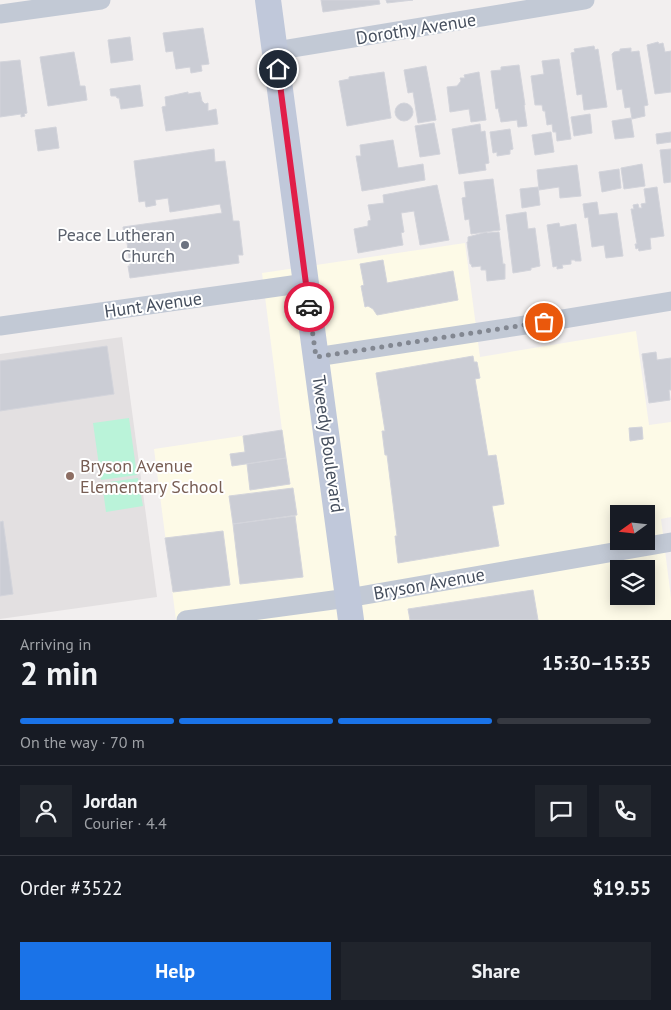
<!DOCTYPE html>
<html lang="en">
<head>
<meta charset="utf-8">
<style>
	:root { --surface:#171b24; --page:#20242c; --text:#f1f3f6; --muted:#9ea1a6; --line:#363941; --accent:#1a73e8 }
	body { margin:0; font-family:"PT Sans",sans-serif; background:var(--page); color:var(--text); height:100vh; display:flex; flex-direction:column; font-size:19px; white-space:nowrap }
	* { box-sizing:border-box; margin:0 }
	p { font-size:16px; color:var(--muted) }
	.icon { flex:none; width:28px; height:28px; fill:none; stroke:currentColor; stroke-width:2; stroke-linecap:round; stroke-linejoin:round }
	.map { position:relative; height:620px; overflow:hidden }
	.side { display:flex; flex-direction:column; background:var(--surface); flex:1 }
	.side>* { flex:none }
	.needle { width:32px; rotate:255deg }
	.controls { position:absolute; left:610px; top:505px; display:grid; gap:10px }
	.controls a { display:grid; place-items:center; width:45px; height:45px; border-radius:0px; background:var(--surface); box-shadow:0 2px 12px #0003; font-size:25px }
	.pin { position:absolute; display:grid; place-items:center; width:42px; height:42px; color:#fff; margin:-21px; border:2px solid #fff; border-radius:50%; box-shadow:0 1px 5px #0007 }
	.courier { position:absolute; display:grid; place-items:center; width:50px; height:50px; margin:-25px; border:4px solid #e11d48; border-radius:50%; background:#fff; color:#222; box-shadow:0 1px 6px #0007 }
	.head em { font-style:normal; font-weight:800 }
	.head div { display:flex; flex-direction:column-reverse }
	.head { display:flex; align-items:center; justify-content:space-between; height:85px; padding:0 20px }
	h1 { font-size:32px; font-weight:800; line-height:38px }
	.bar { display:grid; grid-template-columns:repeat(4,1fr); gap:8px 5px; align-content:center; height:60px; padding:0 20px }
	.bar i { height:6px; border-radius:4px; background:var(--line) }
	.bar .current { background:var(--accent) }
	.bar p { grid-column:span 4 }
	.line { display:flex; align-items:center; gap:12px; padding:0 20px; border-top:1px solid var(--line) }
	.line div { flex:1 }
	.round { display:grid; place-items:center; flex:none; width:52px; height:52px; border-radius:0px; background:var(--page) }
	.cta { display:flex; gap:10px; margin-top:auto; padding:10px 20px }
	.cta a { flex:1; height:58px; border-radius:0px; background:var(--accent); color:#fff; font-size:20px; font-weight:800; line-height:58px; text-align:center }
	.cta a+a { background:var(--page); color:var(--text) }
	.map>svg:first-child { display:block }
	.commercial { fill:#fdfae7; fill-rule:evenodd }
	.education { fill:#e3e0e1 }
	.green { fill:#baf3d9 }
	.building { fill:#cbcdd5; stroke:#d3d4db }
	.lines { fill:none; stroke-linecap:round; stroke-linejoin:round }
	.minor { stroke:#c2c9d5; stroke-width:19 }
	.secondary { stroke:#c0c8da; stroke-width:26 }
	.done { stroke:#828791; stroke-width:5; stroke-dasharray:0 9 }
	.route { stroke:#e11d48; stroke-width:6 }
	.worship-dot { fill:#6b7280; stroke:#fff; stroke-width:2 }
	.education-dot { fill:#8d6e63; stroke:#fff; stroke-width:2 }
	.labels { text-anchor:middle; stroke-width:4; stroke-linejoin:round; paint-order:stroke }
	.street-label { font-size:18px; fill:#464f5e; stroke:#fff }
	.worship-label { font-size:18px; fill:#5b616d; stroke:#fff; text-anchor:end }
	.education-label { font-size:18px; fill:#785e54; stroke:#fff; text-anchor:start }
</style>
</head>
<body>
<div class="map">
<svg width="671" height="620" viewBox="0 0 671 620">
	<rect width="100%" height="100%" fill="#f2efef"/>
	<path class="commercial" d="M465,243L480,357L636,331L649,425L671,422V517L661,519L671,598V620H176L154,449L282,430L262,273ZM619,514H646V541H619ZM619,569H646V596H619Z"/>
	<path class="education" d="M122,337L157,597L0,619V354Z"/>
	<path class="green" d="M129,418L137,475L101,480L93,423Z
		M138,478L143,506L106,512L102,483Z"/>
	<path class="building" d="M321,0H379L380,4L323,12Z
		M386,0H413L387,3Z
		M203,28L209,64L201,65L202,71L191,73L190,67L176,69L173,51L166,52L163,33Z
		M130,37L133,60L111,63L108,40Z
		M658,42L659,44L663,43L665,52L671,51V92L655,94L647,45Z
		M594,46L595,50L598,49L607,107L584,110L582,94L577,95L571,53L575,52L574,49Z
		M631,48V52L639,51L648,105L644,106L645,116L632,119L630,107L625,108L622,89L617,90L612,54L614,52L620,51V49Z
		M74,52L80,86H85L87,100L48,106L40,57Z
		M559,59L571,139L557,141L556,132H553L552,124L547,125L545,111H543L542,105H535L531,76L544,74L542,61Z
		M20,60L27,113L24,114L25,116L21,117V114L0,117V62Z
		M519,65L525,105H524L527,126L518,127L517,120L501,122L498,108L496,109L491,71L501,70V67Z
		M426,66L436,120L418,123L413,92L408,93L404,70Z
		M384,72L391,118L347,126L339,81L349,79V77Z
		M479,72L486,120L471,122L469,109L450,112L447,87L457,86L461,81L460,78H465L464,75Z
		M140,85L143,106L121,109L119,98H117L116,96H111L110,89Z
		M188,92V94L200,92L202,101L205,104L208,103V111L216,109L218,124L166,131L162,107L166,106L165,97Z
		M395 112a9 9 0 1 1 18 0a9 9 0 1 1-18 0Z
		M590,114L592,133L574,136L571,117Z
		M631,118L634,137L615,139L612,121Z
		M434,123L440,154L420,157L415,126Z
		M480,124L481,132L485,131L489,163L485,164L486,170L459,174L452,129Z
		M56,127L59,148L38,151L35,130Z
		M510,129L513,149L510,150V154L497,156V152L493,153L490,132Z
		M551,132L554,152L535,155L532,135Z
		M671,132V142L657,144L656,134Z
		M393,140L398,168L423,164L425,180L362,191L356,156H361L360,145Z
		M214,149L215,162L225,161L233,221H239L243,255H238L239,263L130,278L128,266H130L126,235H124L123,227L222,213L220,204L170,212L168,198L155,200L156,205L146,207L145,201L139,202L134,161Z
		M671,149V182L664,183L660,150Z
		M642,164L645,186L624,189L621,168Z
		M577,165L581,196L560,198L559,187L539,190L537,170Z
		M619,169L621,188L602,192L599,172Z
		M493,179L500,230L471,234L469,219L465,220L462,198L466,197L464,182Z
		M437,185L449,240L420,245L414,211L401,213L404,232L401,233L403,245L358,253L354,229L368,226V221L371,220L368,205L384,203L383,195Z
		M538,187L540,205L522,208L520,189Z
		M657,187L664,236L650,238L651,249L639,251L638,248L636,249L635,244H637L631,209H634L633,205L638,204L639,208H642L641,204L646,203L644,189Z
		M597,202L599,215L617,213L623,256L606,258L604,245L592,247L588,217L585,218L583,204Z
		M526,212L528,229L535,228L540,266L531,268V270L513,273L506,215Z
		M559,223L560,227L576,224L581,259V261H575V260H571V264L562,265L563,268L557,269V266L553,267L547,225Z
		M487,232V233L499,232L503,264H505V279L487,281L486,270H481V266L472,267L471,264H470L467,242H468V237Z
		M383,260L387,283L453,271L458,300L377,315L373,309L368,306L365,307L361,286L364,285L360,264Z
		M107,346L114,394L0,411V361Z
		M656,352L657,360L671,358V390H669L670,400L649,403L642,354Z
		M473,356L474,362H477L480,378L475,379L488,456L496,455L504,504L492,506L499,546L398,563L395,536H397L387,455H385L382,431H385L376,373Z
		M642,427L643,439L630,441L629,428Z
		M282,430L286,458L232,466L230,454L245,452L243,436Z
		M286,458L290,484L250,490L247,464Z
		M293,488L297,515L233,524L229,496Z
		M295,516L303,577L240,584L233,524Z
		M3,521L13,594L0,596V522Z
		M223,531L230,585L173,592L165,538Z
		M533,590L538,620H410L408,609Z"/>
	<g class="lines">
		<path class="minor" d="M0,14L101,0
			M275,51L585,0
			M0,326L306,283
			M316,357L545,322L671,301
			M186,620L348,598L671,542"/>
		<path class="secondary" d="M268,0L351,620"/>
	</g>
	<g class="lines">
		<path class="done" d="M309,307L316,357L544,322"/>
		<path class="route" d="M278,69L309,307"/>
	</g>
	<circle class="worship-dot" cx="185" cy="245" r="5"/>
	<circle class="education-dot" cx="70" cy="476" r="5"/>
	<g class="labels">
		<g class="street-label">
			<text transform="translate(416 29) rotate(-9)" y="6">Dorothy Avenue</text>
			<text transform="translate(153 305) rotate(-8)" y="6">Hunt Avenue</text>
			<text transform="translate(328 444) rotate(82)" y="6">Tweedy Boulevard</text>
			<text transform="translate(429 584) rotate(-10)" y="6">Bryson Avenue</text>
		</g>
		<g class="worship-label">
			<text x="175" y="241">Peace Lutheran<tspan x="175" dy="21">Church</tspan></text>
		</g>
		<g class="education-label">
			<text x="80" y="472">Bryson Avenue<tspan x="80" dy="21">Elementary School</tspan></text>
		</g>
	</g>
</svg>
<div class="controls">
<a><svg class="needle" viewBox="-14 -14 28 28"><path d="M0-13l5 13h-10z" fill="#e53935"/><path d="M0 13l5-13h-10z" fill="#9ea1a6"/></svg></a>
<a><svg class="icon" aria-label="layers" viewBox="0 0 24 24"><path d="M12 4l9 5-9 5-9-5zM3 14l9 5 9-5"/></svg></a>
</div>
<div class="pin" style="left:544px;top:322px;background:#ea580c"><svg class="icon" aria-label="bag" viewBox="0 0 24 24"><path d="M5 8h14l-1 12H6zM9 8a3 3 0 0 1 6 0"/></svg></div>
<div class="pin" style="left:278px;top:69px;background:#1f2937"><svg class="icon" aria-label="home" viewBox="0 0 24 24"><path d="M3 11l9-7 9 7M6 9v11h12V9"/></svg></div>
<div class="courier" style="left:309px;top:307px"><svg class="icon" aria-label="car" viewBox="0 0 24 24"><path d="M5 17H2v-5l4-1 3-4h7l3 4 3 1v5h-3M9 17h6M6 11h13"/><circle cx="7" cy="17" r="2"/><circle cx="17" cy="17" r="2"/></svg></div>
</div>
<section class="side">
<div class="head"><div><h1>2 min</h1><p>Arriving in</p></div><em>15:30–15:35</em></div>
<div class="bar"><i class="current"></i><i class="current"></i><i class="current"></i><i></i><p>On the way · 70 m</p></div>
<div class="line" style="height:90px"><a class="round"><svg class="icon" aria-label="person" viewBox="0 0 24 24"><circle cx="12" cy="8" r="4"/><path d="M4 21q1-7 8-7t8 7"/></svg></a><div><b>Jordan</b><p>Courier · 4.4</p></div><a class="round"><svg class="icon" aria-label="chat" viewBox="0 0 24 24"><path d="M4 5h16v11H9l-5 4z"/></svg></a><a class="round"><svg class="icon" aria-label="phone" viewBox="0 0 24 24"><path d="M5 4h4l2 5-3 2q2 4 5 5l2-3 5 2v4C11 20 4 13 5 4z"/></svg></a></div>
<div class="line" style="height:65px"><div>Order #3522</div><b>$19.55</b></div>
<div class="cta"><a>Help</a><a>Share</a></div>
</section>
</body>
</html>
